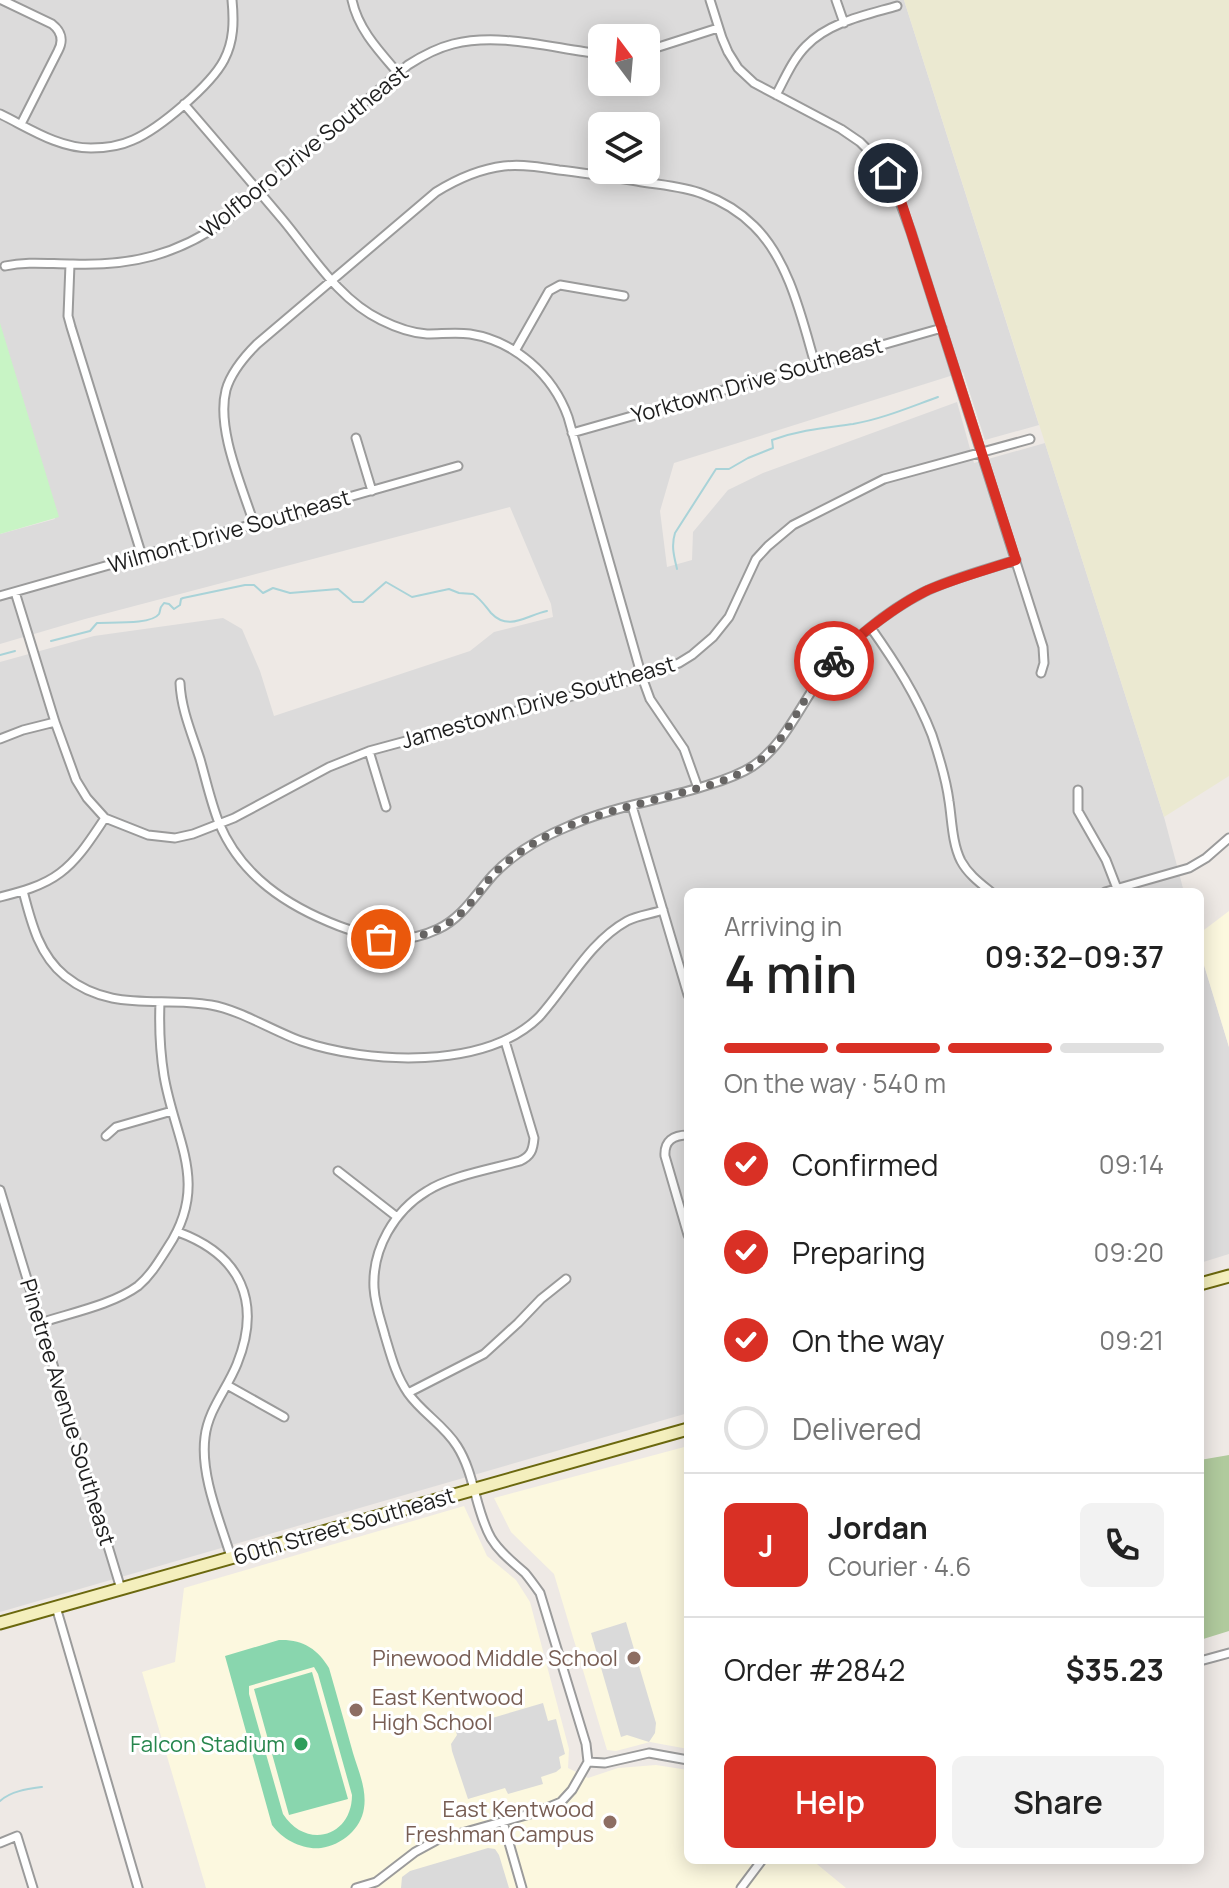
<!DOCTYPE html>
<html lang="en">
<head>
<meta charset="utf-8">
<style>
	:root { --surface:#fff; --page:#f2f2f2; --text:#222; --muted:#767676; --line:#e0e0e0; --accent:#d93025 }
	body { margin:0; font-family:Manrope,sans-serif; background:var(--page); color:var(--text); height:100vh; display:flex; flex-direction:column; font-size:30px; white-space:nowrap }
	* { box-sizing:border-box; margin:0 }
	p { font-size:26px; color:var(--muted) }
	.icon { flex:none; width:44px; height:44px; fill:none; stroke:currentColor; stroke-width:2; stroke-linecap:round; stroke-linejoin:round }
	.map { position:relative; flex:1; overflow:hidden }
	.drawer { position:absolute; left:684px; top:888px; width:520px; height:976px; display:flex; flex-direction:column; background:var(--surface); border-radius:12px; box-shadow:0 4px 20px #0003 }
	.drawer>* { flex:none }
	.needle { width:52px; rotate:344deg }
	.buttons { position:absolute; left:588px; top:24px; display:grid; gap:16px }
	.buttons a { display:grid; place-items:center; width:72px; height:72px; border-radius:12px; background:var(--surface); box-shadow:0 4px 20px #0003; font-size:40px }
	.pin { position:absolute; display:grid; place-items:center; width:68px; height:68px; color:#fff; margin:-34px; border:4px solid #fff; border-radius:50%; box-shadow:0 2px 8px #0007 }
	.courier { position:absolute; display:grid; place-items:center; width:80px; height:80px; margin:-40px; border:6px solid #d93025; border-radius:50%; background:#fff; color:#222; box-shadow:0 2px 10px #0007 }
	.head em { font-style:normal; font-weight:600 }
	.head div { display:flex; flex-direction:column-reverse }
	.head { display:flex; align-items:center; justify-content:space-between; height:136px; padding:0 40px }
	h1 { font-size:52px; font-weight:600; line-height:60px }
	.bar { display:grid; grid-template-columns:repeat(4,1fr); gap:12px 8px; align-content:center; height:96px; padding:0 40px }
	.bar i { height:10px; border-radius:6px; background:var(--line) }
	.bar .active { background:var(--accent) }
	.bar p { grid-column:span 4 }
	.line { display:flex; align-items:center; gap:20px; padding:0 40px; border-top:2px solid var(--line) }
	.line div { flex:1 }
	.round { display:grid; place-items:center; flex:none; width:84px; height:84px; border-radius:12px; background:var(--page) }
	ol { padding:0 40px; list-style:none }
	li { display:flex; align-items:center; gap:24px; height:88px }
	li p { margin-inline-start:auto }
	li .icon { padding:8px; border-radius:50%; background:var(--accent); color:#fff; stroke-width:4 }
	li:last-child { color:var(--muted) }
	li i { width:44px; height:44px; border:4px solid var(--line); border-radius:50% }
	.cta { display:flex; gap:16px; margin-top:auto; padding:16px 40px }
	.cta a { flex:1; height:92px; border-radius:12px; background:var(--accent); color:#fff; font-size:32px; font-weight:600; line-height:92px; text-align:center }
	.cta a+a { background:var(--page); color:var(--text) }
	.map>svg:first-child { display:block }
	.residential { fill:#dcdbdb; fill-rule:evenodd }
	.education { fill:#fcf8df }
	.farmland { fill:#ebe9d1 }
	.forest { fill:#b0ca9d }
	.park { fill:#c8f4c5 }
	.pitch { fill:#89d6ae; fill-rule:evenodd }
	.parking { fill:#dadada }
	.lines { fill:none; stroke-linecap:round; stroke-linejoin:round }
	.stream { stroke:#a9d3d8; stroke-width:2 }
	.street-casing { stroke:#9b9b9b; stroke-width:11 }
	.secondary-casing { stroke:#6b680e; stroke-width:15 }
	.street { stroke:#fff; stroke-width:7 }
	.secondary { stroke:#f4efbd; stroke-width:11 }
	.done { stroke:#676564; stroke-width:8; stroke-dasharray:0 14.4 }
	.route { stroke:#d93025; stroke-width:10 }
	.education-dot { fill:#8d6e63; stroke:#fff; stroke-width:3 }
	.leisure-dot { fill:#2e9e5b; stroke:#fff; stroke-width:3 }
	.labels { text-anchor:middle; stroke-width:6; stroke-linejoin:round; paint-order:stroke }
	.street-label { font-size:22px; fill:#1e1e1e; stroke:#fff }
	.education-label { font-size:22px; fill:#785e54; stroke:#fff; text-anchor:end }
	.leisure-label { font-size:22px; fill:#27864d; stroke:#fff; text-anchor:end }
</style>
</head>
<body>
<div class="map">
<svg width="1229" height="1888" viewBox="0 0 1229 1888">
	<rect width="100%" height="100%" fill="#eee9e5"/>
	<path class="residential" d="M0,0H904L1039,425L985,440L963,372L674,463L660,511L667,567L692,560L693,532L728,490L763,473L957,402L974,463L1045,443L1164,817L1184,892H688V1413L0,1612V662L94,636L223,618L242,629L260,671L274,716L470,651L494,632L553,617L551,604L510,507L85,619L0,644V534L55,519L0,330ZM602,38H646V82H602ZM602,126H646V170H602Z
		M1200,952L1229,1047V1254L1200,1263Z"/>
	<path class="education" d="M1229,911V1047L1200,952V933Z
		M688,1446V1749L650,1742L616,1751L607,1750L554,1574L511,1532L494,1498Z
		M464,1506L487,1556L516,1580L530,1602L569,1749L568,1768L588,1778L618,1768L656,1765L688,1770V1860H812L846,1888H206L142,1672L175,1662L184,1588Z"/>
	<path class="farmland" d="M904,0H1229V776L1164,817Z"/>
	<path class="forest" d="M1229,1455V1631L1200,1640V1460Z"/>
	<path class="park" d="M0,323L59,517L0,534Z"/>
	<path class="pitch" d="M279,1640C302,1639 318,1649 329,1668C337,1696 345,1724 353,1753C358,1770 367,1789 364,1808C361,1829 342,1845 321,1848C303,1850 283,1840 272,1825L225,1656ZM314,1667L318,1674L352,1795C352,1837 306,1850 283,1814L249,1694V1686Z
		M312,1672L348,1799L289,1815L254,1689Z"/>
	<path class="parking" d="M626,1622L656,1723L655,1733L649,1742L627,1735L621,1737L591,1633Z
		M543,1703L548,1721L556,1719L565,1754L559,1757L561,1768L556,1772L541,1777L543,1784L508,1794L505,1788L468,1799L452,1751L451,1744L457,1735L455,1729Z
		M488,1848L495,1849L499,1855L509,1888H401L402,1877L410,1871Z"/>
	<g class="lines">
		<path class="stream" d="M677,569C674,556 671,546 675,533L716,469H729L748,458L773,448L772,440C800,430 824,428 853,424C882,419 910,407 938,397
			M51,641L90,631L97,623C111,622 151,625 159,614C160,612 160,609 161,607L164,603L169,604L174,609L180,605L181,599L183,598L245,585H254L263,593L273,588L290,593L338,589L353,602H363L386,582L412,597L449,589L459,593L473,594C481,599 485,606 491,613C509,632 527,615 547,611
			M0,655L15,651
			M0,1801C11,1791 27,1789 42,1787"/>
		<g class="street-casing">
			<path id="street" d="M2,0L52,24C61,31 64,40 58,51L21,124
				M352,0C358,29 379,51 398,73
				M710,0L722,38L728,52L738,68L754,83L841,129L860,142L875,157L892,180L911,232L1043,647L1044,663L1041,673
				M836,0L844,23
				M646,51L718,28
				M776,95C785,78 793,59 806,46C829,22 866,15 897,6
				M184,104C217,142 250,181 283,220C312,255 339,300 381,320C395,327 411,333 427,334C442,334 456,332 470,334C515,341 553,375 568,417L642,677L650,699L684,749L698,788
				M0,114C29,128 58,148 91,148C105,148 120,146 133,140C159,129 211,85 224,60C234,41 234,21 232,0
				M70,264L68,316L71,327L142,556
				M5,266C28,261 49,264 73,264C131,266 177,255 225,221L408,65C422,56 437,48 453,44C501,32 554,49 602,54
				M515,351L549,291L560,285L624,296
				M572,433L942,328
				M356,438L372,491
				M254,524C242,486 216,429 226,390C231,372 244,357 257,344L436,192C457,179 479,169 504,166C522,164 541,167 559,170C585,173 611,177 637,181C659,185 682,186 703,194C722,201 740,212 754,226C789,260 802,319 815,364
				M15,592L55,722L76,780L87,798L105,818L148,835L175,838L193,834L234,818L329,767L369,751L642,677L679,663L692,655L713,637L729,617L756,559L768,546L793,525L884,479L1030,439
				M0,596L458,466
				M871,628C895,662 917,696 932,735C939,756 946,778 949,801C952,820 952,843 961,861C968,874 980,883 991,892
				M180,683C181,709 192,734 200,759C206,780 211,803 219,823C241,876 287,906 339,926C374,939 402,946 438,929C462,918 476,894 493,875C514,853 542,837 569,826C613,806 663,800 708,785C724,780 739,775 753,766C785,744 799,707 822,676C847,643 887,611 924,592C953,578 985,570 1016,560
				M0,739L23,730L55,722
				M369,751L386,807
				M1078,790V811L1106,860L1118,891
				M632,806L688,995
				M23,891C31,922 39,955 65,976C111,1013 159,996 211,1005C240,1010 273,1031 301,1041C368,1064 485,1070 539,1017C568,985 589,942 627,921C638,915 652,914 663,910
				M1105,892L1189,868L1206,858L1229,838
				M0,897C20,892 43,886 60,873C79,859 92,837 105,818
				M505,1041L534,1138C533,1150 531,1156 520,1161C492,1169 450,1176 427,1191C394,1211 372,1249 374,1288C375,1305 381,1321 385,1336C391,1356 396,1376 408,1393C422,1413 444,1425 457,1446C475,1474 475,1510 491,1538C500,1553 513,1562 525,1573C530,1579 535,1586 540,1593L586,1744L588,1762
				M688,1135C673,1135 664,1141 665,1156L688,1235
				M106,1136L116,1127L172,1111
				M338,1171L397,1217
				M0,1190L121,1589
				M178,1232C241,1255 262,1302 237,1364C227,1389 208,1410 205,1437C200,1475 220,1521 231,1557
				M40,1323C70,1313 112,1305 138,1286C151,1275 159,1261 168,1247C210,1183 175,1141 164,1076C160,1051 159,1027 160,1002
				M227,1385L284,1417
				M408,1393L484,1354L518,1323L541,1299L566,1279
				M56,1607L138,1888
				M1200,1661L1229,1653
				M588,1762L605,1763L649,1753L688,1760
				M503,1822L522,1888
				M0,1843L17,1836L33,1888
				M356,1888L376,1882L415,1852L437,1840L537,1812L561,1802L572,1790L588,1762
				M741,1888L762,1860"/>
		</g>
		<g class="secondary-casing">
			<path id="secondary" d="M1200,1284L1229,1276
				M0,1623L688,1429"/>
		</g>
		<use href="#street" class="street"/>
		<use href="#secondary" class="secondary"/>
	</g>
	<g class="lines">
		<path class="done" d="M381,939C409,941 438,934 460,914C472,903 481,889 491,877C503,864 519,852 534,843C580,816 633,806 684,792C707,786 732,780 752,766C778,749 789,726 805,700C813,687 824,674 834,661"/>
		<path class="route" d="M834,661C856,636 897,605 928,590C956,578 986,570 1016,560L911,232L899,195L888,173"/>
	</g>
	<g class="education-dot">
		<circle cx="634" cy="1658" r="8"/>
		<circle cx="356" cy="1710" r="8"/>
		<circle cx="610" cy="1822" r="8"/>
	</g>
	<circle class="leisure-dot" cx="301" cy="1744" r="8"/>
	<g class="labels">
		<g class="street-label">
			<text transform="translate(304 151) rotate(-39)" y="8">Wolfboro Drive Southeast</text>
			<text transform="translate(757 380) rotate(-16)" y="8">Yorktown Drive Southeast</text>
			<text transform="translate(229 531) rotate(-16)" y="8">Wilmont Drive Southeast</text>
			<text transform="translate(538 702) rotate(-16)" y="8">Jamestown Drive Southeast</text>
			<text transform="translate(68 1412) rotate(73)" y="8">Pinetree Avenue Southeast</text>
			<text transform="translate(344 1526) rotate(-16)" y="8">60th Street Southeast</text>
		</g>
		<g class="education-label">
			<text x="618" y="1666">Pinewood Middle School</text>
			<text x="372" y="1705" text-anchor="start">East Kentwood<tspan x="372" dy="25">High School</tspan></text>
			<text x="594" y="1817">East Kentwood<tspan x="594" dy="25">Freshman Campus</tspan></text>
		</g>
		<g class="leisure-label">
			<text x="285" y="1752">Falcon Stadium</text>
		</g>
	</g>
</svg>
<div class="buttons">
<a><svg class="needle" viewBox="-14 -14 28 28"><path d="M0-13l5 13h-10z" fill="#e53935"/><path d="M0 13l5-13h-10z" fill="#767676"/></svg></a>
<a><svg class="icon" aria-label="layers" viewBox="0 0 24 24"><path d="M12 4l9 5-9 5-9-5zM3 14l9 5 9-5"/></svg></a>
</div>
<div class="pin" style="left:381px;top:939px;background:#ea580c"><svg class="icon" aria-label="bag" viewBox="0 0 24 24"><path d="M5 8h14l-1 12H6zM9 8a3 3 0 0 1 6 0"/></svg></div>
<div class="pin" style="left:888px;top:173px;background:#1f2937"><svg class="icon" aria-label="home" viewBox="0 0 24 24"><path d="M3 11l9-7 9 7M6 9v11h12V9"/></svg></div>
<div class="courier" style="left:834px;top:661px"><svg class="icon" aria-label="bike" viewBox="0 0 24 24"><circle cx="6" cy="16" r="4"/><circle cx="18" cy="16" r="4"/><path d="M6 16l4-8h5l3 8M10 8l3 8H6M13 5h3"/></svg></div>
<section class="drawer">
<div class="head"><div><h1>4 min</h1><p>Arriving in</p></div><em>09:32–09:37</em></div>
<div class="bar"><i class="active"></i><i class="active"></i><i class="active"></i><i></i><p>On the way · 540 m</p></div>
<ol>
<li><svg class="icon" aria-label="check" viewBox="0 0 24 24"><path d="M5 12l5 5 9-10"/></svg>Confirmed<p>09:14</p></li>
<li><svg class="icon" aria-label="check" viewBox="0 0 24 24"><path d="M5 12l5 5 9-10"/></svg>Preparing<p>09:20</p></li>
<li><svg class="icon" aria-label="check" viewBox="0 0 24 24"><path d="M5 12l5 5 9-10"/></svg>On the way<p>09:21</p></li>
<li><i></i>Delivered</li>
</ol>
<div class="line" style="height:144px"><b class="round" style="background:var(--accent);color:#fff">J</b><div><b>Jordan</b><p>Courier · 4.6</p></div><a class="round"><svg class="icon" aria-label="phone" viewBox="0 0 24 24"><path d="M5 4h4l2 5-3 2q2 4 5 5l2-3 5 2v4C11 20 4 13 5 4z"/></svg></a></div>
<div class="line" style="height:104px"><div>Order #2842</div><b>$35.23</b></div>
<div class="cta"><a>Help</a><a>Share</a></div>
</section>
</div>
</body>
</html>
